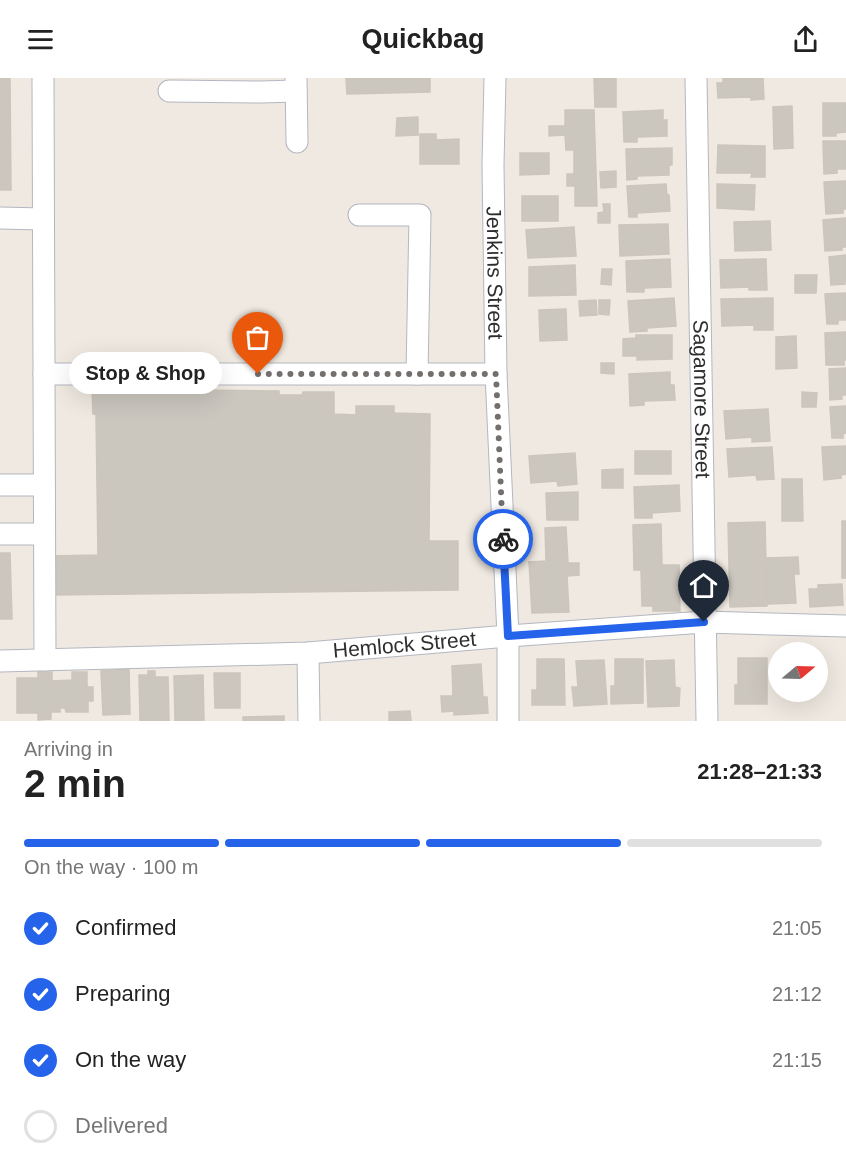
<!DOCTYPE html>
<html lang="en">
<head>
<meta charset="utf-8">
<style>
	:root { --surface:#fff; --page:#f2f2f2; --text:#222; --muted:#767676; --line:#e0e0e0; --accent:#2563eb }
	body { margin:0; font-family:Helvetica,sans-serif; background:var(--page); color:var(--text); height:100vh; display:flex; flex-direction:column; font-size:22px; white-space:nowrap }
	* { box-sizing:border-box; margin:0 }
	p { font-size:20px; color:var(--muted) }
	.icon { flex:none; width:33px; height:33px; fill:none; stroke:currentColor; stroke-width:2; stroke-linecap:round; stroke-linejoin:round }
	.map { position:relative; height:643px; overflow:hidden }
	.panel { display:flex; flex-direction:column; background:var(--surface); flex:1 }
	.panel>* { flex:none }
	.needle { width:39px; rotate:71deg }
	.controls { position:absolute; left:768px; top:564px; display:grid; gap:12px }
	.controls a { display:grid; place-items:center; width:60px; height:60px; border-radius:50%; background:var(--surface); box-shadow:0 6px 24px #0002; font-size:30px }
	.pin { position:absolute; display:grid; place-items:center; width:51px; height:51px; color:#fff; margin:-62px -26px; border-radius:50% 50% 50% 0; rotate:-45deg; box-shadow:0 0 6px #0007 }
	.pin .icon { rotate:45deg }
	.courier { position:absolute; display:grid; place-items:center; width:60px; height:60px; margin:-30px; border:4px solid #2563eb; border-radius:50%; background:#fff; color:#222; box-shadow:0 2px 8px #0007 }
	.bubble { position:absolute; height:42px; border-radius:21px; background:var(--surface); box-shadow:0 6px 24px #0002; font-size:20px; font-weight:600; line-height:42px; text-align:center }
	.headline em { font-style:normal; font-weight:600 }
	.headline div { display:flex; flex-direction:column-reverse }
	.headline { display:flex; align-items:center; justify-content:space-between; height:102px; padding:0 24px }
	h1 { font-size:39px; font-weight:600; line-height:45px }
	.bar { display:grid; grid-template-columns:repeat(4,1fr); gap:9px 6px; align-content:center; height:72px; padding:0 24px }
	.bar i { height:8px; border-radius:4px; background:var(--line) }
	.bar .on { background:var(--accent) }
	.bar p { grid-column:span 4 }
	ol { padding:0 24px; list-style:none }
	li { display:flex; align-items:center; gap:18px; height:66px }
	li p { margin-inline-start:auto }
	li .icon { padding:6px; border-radius:50%; background:var(--accent); color:#fff; stroke-width:4 }
	li:last-child { color:var(--muted) }
	li i { width:33px; height:33px; border:3px solid var(--line); border-radius:50% }
	header { display:flex; justify-content:space-between; align-items:center; height:78px; padding:0 24px; background:var(--surface); font-size:27px; font-weight:600 }
	.map>svg:first-child { display:block }
	.building { fill:#cbc7bf; stroke:#cbc5ba; stroke-width:1.5 }
	.lines { fill:none; stroke-linecap:round; stroke-linejoin:round }
	.minor-casing { stroke:#b4b7c1; stroke-width:23 }
	.minor { stroke:#fff; stroke-width:21 }
	.done { stroke:#726f6d; stroke-width:6; stroke-dasharray:0 10.8 }
	.route { stroke:#2563eb; stroke-width:8 }
	.labels { text-anchor:middle; stroke-width:4.5; stroke-linejoin:round; paint-order:stroke }
	.street-label { font-size:21px; fill:#2e2e2e; stroke:#fff }
</style>
</head>
<body>
<header><svg class="icon" aria-label="menu" viewBox="0 0 24 24"><path d="M4 6h16M4 12h16M4 18h16"/></svg>Quickbag<svg class="icon" aria-label="share" viewBox="0 0 24 24"><path d="M12 15V3M7 8l5-5 5 5M5 13v7h14v-7"/></svg></header>
<div class="map">
<svg width="846" height="643" viewBox="0 0 846 643">
	<rect width="100%" height="100%" fill="#efe9e1"/>
	<path class="building" d="M0,0H10L11,112H0Z
		M346,0H430V14L347,16Z
		M594,0H616V29H595Z
		M723,0H763L764,21L751,22V19L718,20L717,5H723Z
		M823,25H846V54L836,55V58H823Z
		M792,28L793,70L774,71L773,29Z
		M565,32H594L597,128H575V108H567V96H574V72H566L565,57L549,58V48H565Z
		M663,32V42H667V58L637,59V64H624L623,34Z
		M418,39V57L396,58L397,40Z
		M420,56H436V62L459,61V86H420Z
		M823,63H846V91H837V95L824,96Z
		M718,67L765,68V99H751L752,95H717Z
		M672,70V87H669V97L637,98V101L627,102L626,71Z
		M520,75H549V96L520,97Z
		M616,93V109L601,110L600,94Z
		M846,103V131H843V135L826,136L824,104Z
		M666,106L667,117H669L670,133L637,135V139H629L627,108Z
		M717,106L755,107L754,132L717,130Z
		M522,118H558V143H522Z
		M603,126H610V145H598V135L604,134Z
		M846,140V169H842V172L825,173L823,142Z
		M770,143L771,172L735,173L734,144Z
		M668,146L669,176L620,178L619,147Z
		M574,149L576,178L528,180L526,152Z
		M846,177V203H845V206L831,207L829,179Z
		M670,181L671,209L644,210V214H627L626,183Z
		M766,181L767,212H749V209L721,210L720,182Z
		M575,187L576,217L529,218V189Z
		M602,191H612L611,207L601,206Z
		M795,197H817L816,215H795Z
		M846,215V242H838V246H827L825,216Z
		M674,220L676,248L647,250V253L630,254L628,223Z
		M773,220V252H754V247L722,248L721,221Z
		M596,222L597,237L580,238L579,223Z
		M599,222H610L609,237L599,236Z
		M566,231L567,262L540,263L539,232Z
		M846,254V282H844V287H826L825,255Z
		M636,257H672V281L637,282V278H623V261L636,260Z
		M796,258L797,290L776,291V259Z
		M601,285H614V296L601,295Z
		M846,290V317H842V321L830,322L829,291Z
		M670,294V307H674L675,322L644,323V327L630,328L629,296Z
		M161,304L172,308H195V312L279,313V317H302L303,314H334V336L356,337V328H394V335L430,336L429,463H458V512L51,517V478L98,477L96,336H93L92,309H116L124,306Z
		M802,314L817,315L816,329H802Z
		M846,328V355L843,356V360H832L830,329Z
		M768,331L770,363L752,364V359L726,361L724,333Z
		M846,368V396L841,397V400L824,402L822,369Z
		M772,369L774,401L757,402L756,397L729,399L727,371Z
		M635,373H671V396H635Z
		M575,375L577,406L558,408L557,403L531,405L529,378Z
		M623,391V410H602V392Z
		M782,401H802L803,443H782Z
		M679,407L680,433L652,435V440H635L634,409Z
		M578,414V442H547L546,415Z
		M842,443H846V500H842Z
		M765,444L767,528L730,529L728,445Z
		M661,446L662,487H679L680,533H653V528H642L641,492H634L633,447Z
		M566,449L568,485H579V497L567,498L569,534L532,535L529,484L546,483L545,450Z
		M0,475H10L12,541H0Z
		M798,479L799,496H794L796,525L768,526L766,480Z
		M842,506L843,527L810,529L809,511H818V507Z
		M738,580H767V626H735V607H738Z
		M537,581H564L565,627H532V612H537Z
		M615,581H643V625L611,626V608H615Z
		M604,582L607,626L574,628L572,609H578L576,583Z
		M674,582L675,609L680,610L679,628L648,629L646,583Z
		M481,586L483,619H487L488,635L454,637V633L442,634L441,618H453L452,588Z
		M129,591L130,636L103,637L101,593Z
		M148,593H155V599H168L169,643H140L139,597H148Z
		M38,594H52V603L72,602V594H87V609H93V623H88V634H66L65,630H60V634H51V641L38,642V635H17V600H38Z
		M214,595H240V630H215Z
		M203,597L204,642L175,643L174,598Z
		M410,633L411,643H389V634Z
		M284,638V643H243V639Z"/>
	<g class="lines">
		<g class="minor-casing">
			<g id="minor">
				<path d="M43,0L45,582"/>
				<path id="s1" d="M495,0L493,87L496,296L508,558V643"/>
				<path id="s2" d="M696,0L707,643"/>
				<path d="M296,1L297,64"/>
				<path d="M169,13L261,14L296,13"/>
				<path d="M359,137H420L417,296"/>
				<path d="M0,140L43,141"/>
				<path d="M44,296H496"/>
				<path d="M0,407H44"/>
				<path d="M0,456H44"/>
				<path d="M308,575L309,643"/>
				<path id="s3" d="M0,583L308,575L508,558L704,544L846,548"/>
			</g>
		</g>
		<use href="#minor" class="minor"/>
	</g>
	<g class="lines">
		<path class="done" d="M258,296H496L503,461"/>
		<path class="route" d="M503,461L508,558L704,544"/>
	</g>
	<g class="labels">
		<g class="street-label">
			<text dy="7" stroke="none"><textPath href="#s1" startOffset="195">Jenkins Street</textPath></text>
			<text dy="7" stroke="none"><textPath href="#s2" startOffset="321">Sagamore Street</textPath></text>
			<text dy="7" stroke="none"><textPath href="#s3" startOffset="405">Hemlock Street</textPath></text>
		</g>
	</g>
</svg>
<div class="controls">
<a><svg class="needle" viewBox="-14 -14 28 28"><path d="M0-13l5 13h-10z" fill="#e53935"/><path d="M0 13l5-13h-10z" fill="#767676"/></svg></a>
</div>
<div class="pin" style="left:258px;top:296px;background:#ea580c"><svg class="icon" aria-label="bag" viewBox="0 0 24 24"><path d="M5 8h14l-1 12H6zM9 8a3 3 0 0 1 6 0"/></svg></div>
<div class="pin" style="left:704px;top:544px;background:#1f2937"><svg class="icon" aria-label="home" viewBox="0 0 24 24"><path d="M3 11l9-7 9 7M6 9v11h12V9"/></svg></div>
<div class="courier" style="left:503px;top:461px"><svg class="icon" aria-label="bike" viewBox="0 0 24 24"><circle cx="6" cy="16" r="4"/><circle cx="18" cy="16" r="4"/><path d="M6 16l4-8h5l3 8M10 8l3 8H6M13 5h3"/></svg></div>
<div class="bubble" style="left:69px;top:274px;width:153px">Stop &amp; Shop</div>
</div>
<section class="panel">
<div class="headline"><div><h1>2 min</h1><p>Arriving in</p></div><em>21:28–21:33</em></div>
<div class="bar"><i class="on"></i><i class="on"></i><i class="on"></i><i></i><p>On the way · 100 m</p></div>
<ol>
<li><svg class="icon" aria-label="check" viewBox="0 0 24 24"><path d="M5 12l5 5 9-10"/></svg>Confirmed<p>21:05</p></li>
<li><svg class="icon" aria-label="check" viewBox="0 0 24 24"><path d="M5 12l5 5 9-10"/></svg>Preparing<p>21:12</p></li>
<li><svg class="icon" aria-label="check" viewBox="0 0 24 24"><path d="M5 12l5 5 9-10"/></svg>On the way<p>21:15</p></li>
<li><i></i>Delivered</li>
</ol>
</section>
</body>
</html>
